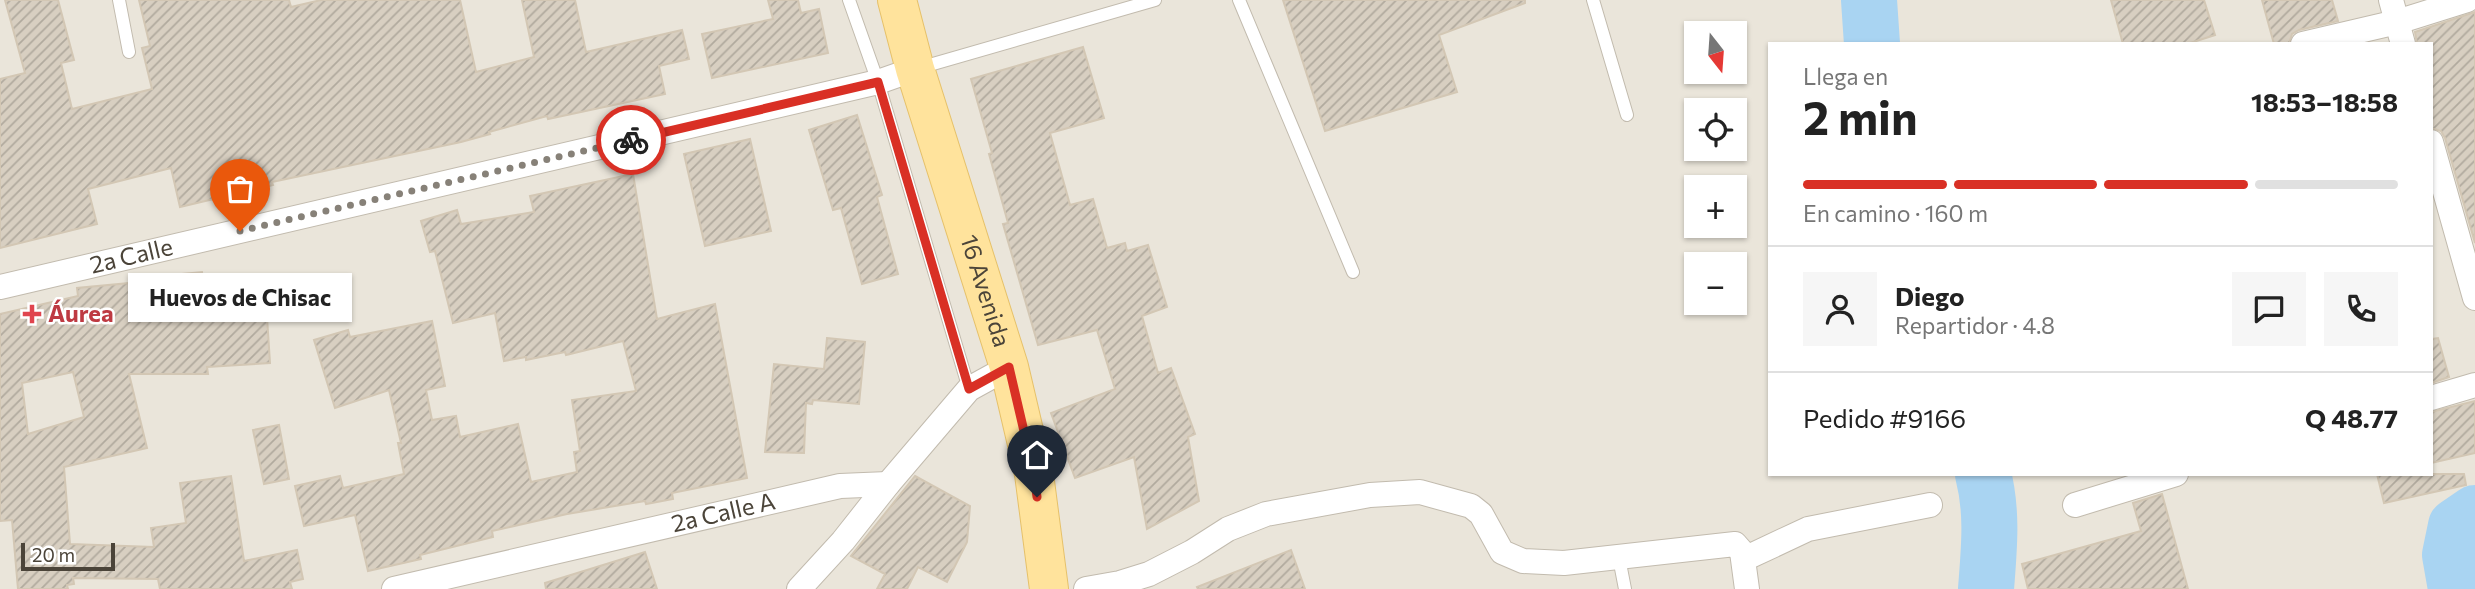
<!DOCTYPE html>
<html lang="es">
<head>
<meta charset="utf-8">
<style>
	:root { --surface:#fff; --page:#f6f6f6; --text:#222; --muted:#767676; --line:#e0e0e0; --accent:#d93025 }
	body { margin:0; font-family:Commissioner,sans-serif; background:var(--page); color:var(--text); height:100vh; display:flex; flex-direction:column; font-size:26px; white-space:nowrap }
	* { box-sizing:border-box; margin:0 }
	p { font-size:23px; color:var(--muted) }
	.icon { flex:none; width:38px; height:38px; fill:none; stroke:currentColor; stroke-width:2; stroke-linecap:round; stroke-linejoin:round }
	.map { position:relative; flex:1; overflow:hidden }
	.panel { position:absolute; left:1768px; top:42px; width:665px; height:434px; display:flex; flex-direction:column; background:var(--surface); border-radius:0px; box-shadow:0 2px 5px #0004 }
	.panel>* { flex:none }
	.needle { width:46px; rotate:163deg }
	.buttons { position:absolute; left:1684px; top:21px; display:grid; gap:14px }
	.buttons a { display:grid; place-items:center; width:63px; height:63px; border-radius:0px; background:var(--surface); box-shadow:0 2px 5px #0004; font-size:35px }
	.scale { position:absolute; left:21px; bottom:18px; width:94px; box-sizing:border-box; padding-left:7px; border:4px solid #4b4439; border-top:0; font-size:19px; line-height:24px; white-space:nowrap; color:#4b4439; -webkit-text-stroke:5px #fff; paint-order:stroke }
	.pin { position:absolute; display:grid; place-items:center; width:60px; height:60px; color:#fff; margin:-72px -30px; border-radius:50% 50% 50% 0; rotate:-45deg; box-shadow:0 0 7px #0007 }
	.pin .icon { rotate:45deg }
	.courier { position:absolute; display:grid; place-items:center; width:70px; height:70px; margin:-35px; border:5px solid #d93025; border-radius:50%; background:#fff; color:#222; box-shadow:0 2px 9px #0007 }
	.bubble { position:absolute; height:49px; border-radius:0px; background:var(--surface); box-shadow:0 2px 5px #0004; font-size:23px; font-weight:700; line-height:49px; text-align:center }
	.summary em { font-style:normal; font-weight:700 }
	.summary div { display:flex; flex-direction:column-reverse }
	.summary { display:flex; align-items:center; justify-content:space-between; height:119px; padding:0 35px }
	h1 { font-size:46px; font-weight:700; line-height:52px }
	.bar { display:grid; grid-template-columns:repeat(4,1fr); gap:10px 7px; align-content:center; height:84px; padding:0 35px }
	.bar i { height:9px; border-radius:5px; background:var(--line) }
	.bar .active { background:var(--accent) }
	.bar p { grid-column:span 4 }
	.line { display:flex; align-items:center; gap:18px; padding:0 35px; border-top:2px solid var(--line) }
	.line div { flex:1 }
	.round { display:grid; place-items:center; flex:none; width:74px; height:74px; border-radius:0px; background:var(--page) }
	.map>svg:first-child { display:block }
	.residential { fill:#eae5da; fill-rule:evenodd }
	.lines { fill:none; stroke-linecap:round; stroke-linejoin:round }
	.river { stroke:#a9d4f2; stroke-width:56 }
	.building { fill:url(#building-hatch); stroke:#d3c7b4; stroke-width:2; fill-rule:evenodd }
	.lane-casing { stroke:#c2bbae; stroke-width:14 }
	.street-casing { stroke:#c2bbae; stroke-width:26 }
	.primary-casing { stroke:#e6c16a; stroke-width:40 }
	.lane { stroke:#fff; stroke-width:12 }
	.street { stroke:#fff; stroke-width:24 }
	.primary { stroke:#ffe39c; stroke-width:38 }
	.done { stroke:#878178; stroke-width:7; stroke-dasharray:0 12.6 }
	.route { stroke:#d93025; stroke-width:9 }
	.health-dot { fill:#e0444e; stroke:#fff; stroke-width:2.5 }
	.labels { text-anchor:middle; stroke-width:5; stroke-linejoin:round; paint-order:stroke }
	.street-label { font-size:24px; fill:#4b4439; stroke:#fff }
	.health-label { font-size:24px; font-weight:bold; fill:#be3a42; stroke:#fff; text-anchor:start }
</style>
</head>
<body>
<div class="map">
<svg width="2475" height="589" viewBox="0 0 2475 589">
	<defs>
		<pattern id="building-hatch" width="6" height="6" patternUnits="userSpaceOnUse" patternTransform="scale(1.75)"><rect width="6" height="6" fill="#d8cfc1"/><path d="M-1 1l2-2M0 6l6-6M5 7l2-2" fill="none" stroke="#b1aa9e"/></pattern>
	</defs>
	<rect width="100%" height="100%" fill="#f6f3ec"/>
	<path class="residential" d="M0,0H2475V589H0ZM1696,33H1734V72H1696ZM1769,44H2431V474H1769ZM1696,110H1734V149H1696ZM1696,187H1734V226H1696ZM1696,264H1734V303H1696Z"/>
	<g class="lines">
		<path class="river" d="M1869,0L1872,44
			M1983,474C1993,512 1989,550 1986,589
			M2456,589L2450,555L2456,526L2475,513"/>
	</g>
	<path class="building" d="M5,0H58L74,60L61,63L72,109L152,89L142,48L150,46L139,0H289L291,7L321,0H460L476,72L534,57L522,0H575L586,52L682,30L689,59L659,66L665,94L548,119L547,116L489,132L490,134L461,142L272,182L273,185L180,207L171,168L88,189L97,224L0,248V79L25,73Z
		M768,0H798L801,13L819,9L828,53L712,78L702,34L773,19Z
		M1283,0H1525V3L1439,35L1457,92L1325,131Z
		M2111,0H2204L2215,35L2187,44H2123Z
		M2262,0H2332L2338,21L2299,30L2292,34L2289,44H2274Z
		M2475,12V243L2445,138L2441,131L2431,128V44H2417L2415,32Z
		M1083,47L1104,118L1050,133L1070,205L1093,199L1107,248L1125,243L1127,251L1148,245L1167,307L1142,316L1158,373L1171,368L1195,434L1188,437L1199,501L1147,529L1134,457L1075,478L1051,413L1115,389L1097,330L1038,345L1003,224L1008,223L989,154L992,153L971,79Z
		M857,115L882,195L877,197L898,274L862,284L841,208L833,210L809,130Z
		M750,139L771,231L705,246L684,154Z
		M633,174L657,319L715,304L747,478L672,493L673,499L646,504L645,501L567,514L492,531L493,537L420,555L421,559L368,571L355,515L304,526L295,486L340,476L343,488L404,474L398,443H401L389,390L335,408L314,340L348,330L350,337L432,321L445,386L426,390L432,420L456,416L460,437L518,424L531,482L577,472L574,452L580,451L572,400L636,391L623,341L566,355L565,352L526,360V357L504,361L495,313L453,323L435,251L430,252L421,221L457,210L461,224L534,212L530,196Z
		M202,272L204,290L265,286L270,363L207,367L208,374H129L147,448L64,467L70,544L154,547L151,528L186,523L180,483L231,476L244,561L297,550L303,579L290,582L292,589H160L158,579L73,578L74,584L67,585L68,589H18L12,520L0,521V314L78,296L77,288L161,280V276ZM73,372L84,417L28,434L22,383Z
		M827,338L865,342L859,404L813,400L812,404L806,403L804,453L765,452L774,364L824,369Z
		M2438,338L2449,377L2431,383V339Z
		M2475,401V453L2431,463V412Z
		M279,425L289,479L264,484L253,430Z
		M2377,474H2464L2466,485L2384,503Z
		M915,476L970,506L967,542L947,582L918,567L907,589H877L885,574L851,556Z
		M2162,494L2188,589H2028L2022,564L2141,531L2133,503Z
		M1291,550L1305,589H1198L1197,587Z
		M645,552L657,589H546L545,583Z"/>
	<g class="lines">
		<g class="lane-casing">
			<path id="lane" d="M119,0L129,52
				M849,0L878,82L969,389
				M1239,0L1353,272
				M1593,0L1627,115
				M919,68L1155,0
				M1619,558L1625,589"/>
		</g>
		<g class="street-casing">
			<g id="street">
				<path d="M2391,0L2403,44"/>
				<path d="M2303,44L2397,22L2467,0"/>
				<path d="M2431,142L2475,298"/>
				<path id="s1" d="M0,287L878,82L915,69"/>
				<path d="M2431,398L2475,385"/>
				<path d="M2075,505L2176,474"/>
				<path d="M1744,559L1808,529L1930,505"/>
				<path id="s2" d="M394,589L840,486L888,484"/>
				<path d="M799,589L843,541L888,484L969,389L1009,367"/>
				<path d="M1086,589L1120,583L1149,574L1192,552L1228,529L1266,514L1370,495L1420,492L1471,506L1481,514L1502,552L1523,561L1564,563L1735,544L1742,552L1747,589"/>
			</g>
		</g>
		<g class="primary-casing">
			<g id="primary">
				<path id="s3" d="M897,0L915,69L1009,367L1034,474L1049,589"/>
			</g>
		</g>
		<use href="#lane" class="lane"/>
		<use href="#street" class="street"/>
		<use href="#primary" class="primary"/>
	</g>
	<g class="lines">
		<path class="done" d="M240,231L631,140"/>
		<path class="route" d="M631,140L878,82L969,389L1009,367L1034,474L1037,497"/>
	</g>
	<path class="health-dot" d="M28.5 303.5h7v7h7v7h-7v7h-7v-7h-7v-7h7z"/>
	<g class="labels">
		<g class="street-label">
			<text dy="8" stroke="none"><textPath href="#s1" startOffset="135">2a Calle</textPath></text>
			<text dy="8" stroke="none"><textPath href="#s3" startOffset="304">16 Avenida</textPath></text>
			<text dy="8" stroke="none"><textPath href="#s2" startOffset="338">2a Calle A</textPath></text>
		</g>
		<g class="health-label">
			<text x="48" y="322">Áurea</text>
		</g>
	</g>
</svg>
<div class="buttons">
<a><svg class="needle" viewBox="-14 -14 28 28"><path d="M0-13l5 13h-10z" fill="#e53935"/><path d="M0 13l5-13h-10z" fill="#767676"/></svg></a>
<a><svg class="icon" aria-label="locate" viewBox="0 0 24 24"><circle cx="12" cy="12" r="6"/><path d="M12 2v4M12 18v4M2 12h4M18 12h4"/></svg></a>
<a>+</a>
<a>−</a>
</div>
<div class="scale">20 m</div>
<div class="pin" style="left:240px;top:231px;background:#ea580c"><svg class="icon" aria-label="bag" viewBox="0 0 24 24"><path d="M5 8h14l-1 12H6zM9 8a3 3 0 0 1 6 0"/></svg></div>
<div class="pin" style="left:1037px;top:497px;background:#1f2937"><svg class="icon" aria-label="home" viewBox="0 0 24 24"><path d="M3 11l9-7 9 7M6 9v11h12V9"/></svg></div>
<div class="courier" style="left:631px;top:140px"><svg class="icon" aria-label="bike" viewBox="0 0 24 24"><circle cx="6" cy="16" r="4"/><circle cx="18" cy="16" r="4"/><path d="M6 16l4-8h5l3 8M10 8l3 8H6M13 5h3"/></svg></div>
<div class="bubble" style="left:128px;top:273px;width:224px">Huevos de Chisac</div>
<section class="panel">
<div class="summary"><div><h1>2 min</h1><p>Llega en</p></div><em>18:53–18:58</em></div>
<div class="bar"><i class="active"></i><i class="active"></i><i class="active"></i><i></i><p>En camino · 160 m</p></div>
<div class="line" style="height:126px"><a class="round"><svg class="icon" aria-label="person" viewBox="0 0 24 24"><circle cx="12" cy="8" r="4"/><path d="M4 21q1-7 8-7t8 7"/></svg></a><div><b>Diego</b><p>Repartidor · 4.8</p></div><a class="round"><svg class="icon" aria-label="chat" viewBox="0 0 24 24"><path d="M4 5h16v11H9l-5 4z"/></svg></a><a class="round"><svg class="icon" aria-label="phone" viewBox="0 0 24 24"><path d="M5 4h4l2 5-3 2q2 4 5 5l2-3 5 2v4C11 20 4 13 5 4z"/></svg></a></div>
<div class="line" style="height:91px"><div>Pedido #9166</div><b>Q 48.77</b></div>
</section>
</div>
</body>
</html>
